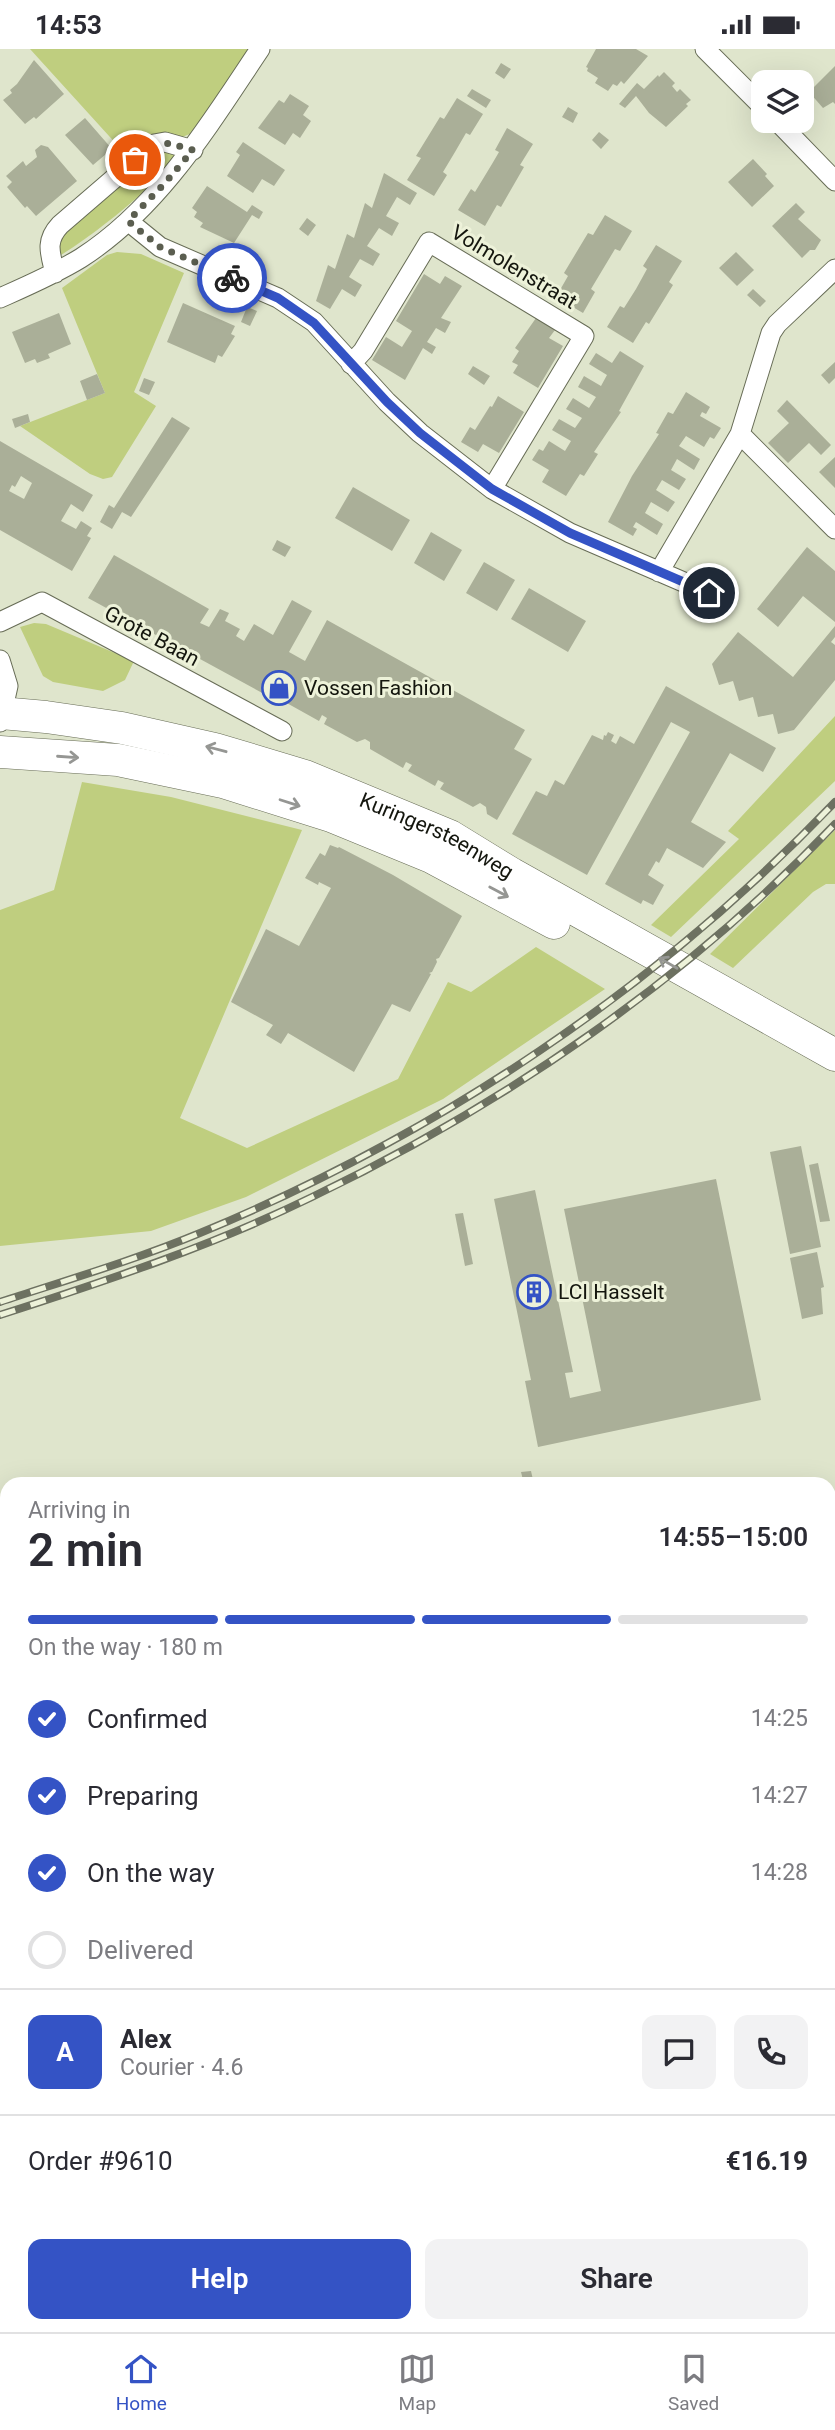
<!DOCTYPE html>
<html lang="en">
<head>
<meta charset="utf-8">
<style>
	:root { --surface:#fff; --page:#f2f2f3; --text:#2b2b33; --muted:#7c7c81; --line:#e1e1e2; --accent:#3453c5 }
	body { margin:0; font-family:Roboto,sans-serif; background:var(--page); color:var(--text); height:100vh; display:flex; flex-direction:column; font-size:26px; white-space:nowrap }
	* { box-sizing:border-box; margin:0 }
	p { font-size:23px; color:var(--muted) }
	.icon { flex:none; width:38px; height:38px; fill:none; stroke:currentColor; stroke-width:2; stroke-linecap:round; stroke-linejoin:round }
	.map { position:relative; flex:1; overflow:hidden }
	.details { position:absolute; left:0px; top:1428px; width:836px; height:856px; display:flex; flex-direction:column; background:var(--surface); border-radius:21px 21px 0 0; box-shadow:0 7px 28px #0002 }
	.details>* { flex:none }
	.tools { position:absolute; left:751px; top:21px; display:grid; gap:14px }
	.tools a { display:grid; place-items:center; width:63px; height:63px; border-radius:14px; background:var(--surface); box-shadow:0 7px 28px #0002; font-size:35px }
	.pin { position:absolute; display:grid; place-items:center; width:60px; height:60px; color:#fff; margin:-30px; border:4px solid #fff; border-radius:50%; box-shadow:0 2px 7px #0007 }
	.courier { position:absolute; display:grid; place-items:center; width:70px; height:70px; margin:-35px; border:5px solid #3453c5; border-radius:50%; background:#fff; color:#222; box-shadow:0 2px 9px #0007 }
	.head em { font-style:normal; font-weight:600 }
	.head div { display:flex; flex-direction:column-reverse }
	.head { display:flex; align-items:center; justify-content:space-between; height:119px; padding:0 28px }
	h1 { font-size:46px; font-weight:600; line-height:52px }
	.bar { display:grid; grid-template-columns:repeat(4,1fr); gap:10px 7px; align-content:center; height:84px; padding:0 28px }
	.bar i { height:9px; border-radius:5px; background:var(--line) }
	.bar .current { background:var(--accent) }
	.bar p { grid-column:span 4 }
	.line { display:flex; align-items:center; gap:18px; padding:0 28px; border-top:2px solid var(--line) }
	.line div { flex:1 }
	.round { display:grid; place-items:center; flex:none; width:74px; height:74px; border-radius:14px; background:var(--page) }
	ol { padding:0 28px; list-style:none }
	li { display:flex; align-items:center; gap:21px; height:77px }
	li p { margin-inline-start:auto }
	li .icon { padding:7px; border-radius:50%; background:var(--accent); color:#fff; stroke-width:4 }
	li:last-child { color:var(--muted) }
	li i { width:38px; height:38px; border:4px solid var(--line); border-radius:50% }
	.button { display:flex; gap:14px; margin-top:auto; padding:14px 28px }
	.button a { flex:1; height:80px; border-radius:14px; background:var(--accent); color:#fff; font-size:28px; font-weight:600; line-height:80px; text-align:center }
	.button a+a { background:var(--page); color:var(--text) }
	.status { display:flex; justify-content:space-between; align-items:center; height:49px; padding:0 35px; background:var(--surface); direction:ltr }
	.status svg { height:19px; fill:currentColor }
	.tabs { display:flex; justify-content:space-around; align-items:center; height:98px; border-top:2px solid var(--line); background:var(--surface); font-size:19px; color:var(--muted) }
	.tabs a { display:grid; justify-items:center; gap:4px }
	.tabs .current { color:var(--accent) }
	.map>svg:first-child { display:block }
	.green { fill:#bfce7f }
	.building { fill:#aaaf98; fill-rule:evenodd }
	.lines { fill:none; stroke-linecap:round; stroke-linejoin:round }
	.minor-casing { stroke:#676c56; stroke-width:21 }
	.primary-casing { stroke:#676c56; stroke-width:33 }
	.minor { stroke:#fff; stroke-width:19 }
	.primary { stroke:#fff; stroke-width:32 }
	.rail-casing { stroke:#6d7161; stroke-width:8 }
	.rail { stroke:#edf2d9; stroke-width:5; stroke-dasharray:16; stroke-linecap:butt }
	.oneway { stroke:#959693 }
	.done { stroke:#5b5e50; stroke-width:7; stroke-dasharray:0 12.6 }
	.route { stroke:#3453c5; stroke-width:9 }
	.labels { text-anchor:middle; stroke-width:6; stroke-linejoin:round; paint-order:stroke }
	.street-label { font-size:21px; fill:#14160e; stroke:#edf2d9 }
	.poi-label { font-size:21px; fill:#14160e; stroke:#edf2d9; text-anchor:start }
</style>
</head>
<body>
<div class="status"><b>14:53</b><svg viewBox="0 0 49 12"><path d="M0 12V9h3v3zM5 12V6h3v6zM10 12V3h3v9zM15 12V0h3v12zM26 1h20v11H26zM47 4h2v5h-2z"/></svg></div>
<div class="map">
<svg width="835" height="2283" viewBox="0 0 835 2283">
	<rect width="100%" height="100%" fill="#dfe5cc"/>
	<path class="green" d="M30,0H249L192,84L132,109L119,98Z
		M155,102L175,104C165,132 88,190 61,206L56,198L57,190Z
		M117,203L141,205L184,224L134,343L156,357L112,428L103,430L90,425L20,377L105,344L62,239L107,206Z
		M34,574L46,575L134,612L125,631L103,642L53,633L43,627L20,578Z
		M835,667V732L671,888L651,876L739,790L728,782Z
		M82,733L171,748L302,781L180,1069L247,1099L398,1030L448,933L471,943L536,898L605,940L443,1050L246,1148L151,1182L0,1197V861L54,841Z
		M835,781V835H826L813,843L733,919L710,905Z"/>
	<path class="building" d="M596,0H636L648,7L624,35L621,32L617,37L613,35L608,42L595,34L598,29L587,22L588,19L586,18Z
		M34,11L64,45L36,70L34,68L25,75L3,51L12,44L10,41L17,35Z
		M501,14L511,20L504,30L495,24Z
		M835,17V55L833,53L823,59L809,43Z
		M664,23L675,34L672,37L677,43L680,40L691,51L686,55L688,57L666,78L649,64L636,47L625,59L619,55L637,34L644,40L658,26L659,28Z
		M472,40L491,51L486,59L467,47Z
		M290,45L309,57L303,66L311,72L300,89L293,84L285,96L258,79L279,51L284,54Z
		M457,49L483,65L470,86L466,84L455,103L443,123L447,126L434,147L407,131L421,109L416,107L440,68L444,70Z
		M568,58L578,64L573,74L562,68Z
		M85,69L112,100L93,116L65,86Z
		M507,79L533,95L520,116L524,118L501,158L497,156L485,177L458,161L471,140L475,143L492,115L499,103L495,101Z
		M599,83L609,91L601,100L592,91Z
		M243,93L285,121L274,137L262,130L253,144L227,127L240,106L236,103Z
		M41,96L48,98L77,132L36,167L27,157L25,159L7,138L12,133L6,127L23,112L26,117L37,108L35,101Z
		M753,110L767,125L765,127L774,137L752,158L728,133Z
		M384,124L417,144L410,156L397,148L386,167L399,174L392,187L379,179L367,197L380,205L373,217L360,210L349,228L362,236L355,248L342,240L330,260L316,252L328,216L335,220L347,185L354,189L365,154L372,159Z
		M207,137L247,163L252,156L263,163L259,170L252,166L234,194L200,178L203,174L194,168L197,163L192,159Z
		M796,154L805,163L798,170L821,191L815,201H810L802,209L772,177Z
		M605,166L632,182L620,202L615,200L591,240L595,243L583,264L556,248L568,227L564,224L588,184L593,186Z
		M307,169L316,176L308,187L299,180Z
		M656,196L682,212L669,233L673,236L649,275L646,273L633,294L607,278L620,257L624,259L636,240L647,220L643,217Z
		M736,203L754,221L737,237L719,219Z
		M424,225L440,235L445,227L462,237L441,269L451,273L445,284L436,279L427,293L436,298L432,305L423,299L405,331L372,311L386,288L402,298L412,282L396,272Z
		M753,240L766,252L760,258L747,246Z
		M183,254L235,277L231,285L235,287L222,308L218,306L215,314L167,293Z
		M247,258L257,262L250,277L241,273Z
		M59,264L71,295L48,305L50,309L37,314L35,310L25,314L12,283Z
		M536,269L555,281L549,289L563,297L538,339L513,324L518,316L512,313L519,302L515,299Z
		M620,302L644,317L619,362L621,363L594,403L598,405L584,427L580,425L566,447L542,433L549,421L532,411L539,400L543,402L549,392L565,402L571,392L552,381L559,370L575,379L582,369L566,360L573,349L589,359L596,348L578,338L584,327L601,337L607,326L589,315L596,304L612,314Z
		M835,313V329L829,335L821,326Z
		M473,317L490,327L484,336L468,325Z
		M97,325L105,344L87,351L80,332Z
		M144,329L155,333L149,346L139,342Z
		M686,343L710,358L706,365L702,363L700,367L721,379L714,390L710,388L704,398L686,387L679,397L700,410L694,421L677,410L671,421L686,430L679,441L662,431L656,441L675,453L668,463L651,453L645,464L663,475L657,486L636,473L633,478L637,480L633,487L608,473L632,427L659,385L656,384L668,363L673,365Z
		M498,347L524,363L499,404L483,395L478,403L461,393L470,378L475,381L490,357L492,358Z
		M787,351L831,396L821,406L809,394L788,414L768,394L789,374L777,362Z
		M28,365L30,373L15,379L12,370Z
		M172,368L190,379L131,468L122,463L112,480L100,473L109,456L114,459Z
		M0,392L93,446L83,463L71,455L61,472L76,480L81,472L92,479L87,487L91,489L72,522L0,481ZM21,427L32,434L24,450L9,442L12,436L15,438Z
		M835,408V439L819,423Z
		M353,438L410,471L392,502L335,469Z
		M431,483L462,501L444,532L414,514Z
		M277,491L291,498L285,508L272,501Z
		M807,498L835,522V573L803,547L778,578L757,560Z
		M114,506L209,560L200,574L209,578L220,560L229,564L225,572L240,580L236,587L244,592L254,575L273,586L292,551L312,562L289,603L305,612L327,571L525,681L514,700L532,710L497,771L487,765L486,758L480,754L473,758L440,740L444,734L438,731L435,737L408,722L412,716L406,713L403,719L370,700V693L365,690L357,693L324,675L327,669L322,666L319,672L267,643L266,646L88,549Z
		M484,513L515,531L497,562L466,544Z
		M529,539L586,572L568,603L511,570Z
		M835,577V588L831,593L835,596V631L794,681L778,685L773,665L758,668L753,648L739,652L733,632L719,636L712,615L738,583L793,628Z
		M666,637L776,699L763,723L730,704L691,773L726,793L703,819L667,799L659,814L656,812L648,826L664,836L653,856L643,851L641,855L605,835L690,683L671,673L587,826L512,785L536,742L547,747L555,731L564,736L592,686L603,691L604,686L606,687L608,683L614,686L611,692L616,695L620,687L634,695Z
		M330,796L338,799L339,798L393,826L462,867L439,909L436,910L437,913L432,923L429,924L431,925L410,963L392,955L354,1023L288,984L281,995L266,986L273,976L231,953L266,880L299,897L331,839L319,833L318,836L305,829L320,804L325,807Z
		M801,1097L821,1198L790,1205L770,1103Z
		M818,1114L830,1172L820,1173L809,1116Z
		M716,1130L761,1351L538,1398L525,1332L531,1331L494,1150L535,1141L573,1323L565,1324L570,1349L601,1342L564,1160Z
		M463,1164L473,1215L465,1217L455,1165Z
		M817,1203L824,1238L821,1239L823,1265L802,1270L790,1209Z
		M531,1422L534,1435H524L521,1423Z
		M0,1531L7,1535V1601L0,1597Z"/>
	<g class="lines">
		<g class="minor-casing">
			<path id="minor" d="M705,0L763,58
				M777,72L835,132
				M128,172L160,198L278,249L314,273L387,353L420,384L492,440L570,484L709,544
				M55,224C50,204 45,192 60,176L154,95L165,93L193,101
				M0,249C27,237 55,225 81,209C160,158 209,76 260,0
				M351,315L363,302L429,193L584,287L492,440
				M740,385L835,480
				M659,523L740,385L771,284L777,275L835,220
				M0,573L42,553L282,682
				M0,611L8,637L0,673"/>
		</g>
		<g class="primary-casing">
			<g id="primary">
				<path id="s1" d="M0,664L46,668L122,679L215,700L305,727L450,787L512,825L835,1006"/>
				<path d="M0,703L118,711L223,733L331,767L431,808L554,874"/>
			</g>
		</g>
		<use href="#minor" class="minor"/>
		<use href="#primary" class="primary"/>
		<g class="rail-casing">
			<path id="rail" d="M0,1253C67,1231 135,1211 200,1184C439,1085 656,940 835,753
				M0,1266C106,1232 212,1197 312,1148C505,1055 687,931 835,775
				M0,2032L7,2034
				M0,2045L7,2047
				M581,2277L597,2283
				M615,2277L631,2283"/>
		</g>
		<use href="#rail" class="rail"/>
	</g>
	<defs><path id="oneway-shaft" d="M-6 0H5M1.5-3L5.5 0L1.5 3" fill="none" stroke-width="1.6" stroke-linecap="round" stroke-linejoin="round" transform="scale(1.75)"/></defs>
	<g class="oneway">
		<use href="#oneway-shaft" transform="translate(216 700) rotate(-165)"/>
		<use href="#oneway-shaft" transform="translate(68 708) rotate(4)"/>
		<use href="#oneway-shaft" transform="translate(290 754) rotate(18)"/>
		<use href="#oneway-shaft" transform="translate(499 843) rotate(28)"/>
		<use href="#oneway-shaft" transform="translate(668 914) rotate(-150)"/>
	</g>
	<g class="lines">
		<path class="done" d="M135,111C161,89 161,92 193,101L165,134L128,172L160,198L232,229"/>
		<path class="route" d="M232,229L278,249L314,274L387,353L420,384L492,440L570,484L709,544"/>
	</g>
	<defs>
		<g id="shop-ring" transform="scale(1.75)"><circle r="9.5" fill="#edf2d9" stroke="#3453c5" stroke-width="1.5"/><path d="M-5-2.5h2.3a2.7 3.5 0 0 1 5.4 0H5L5.5 6h-11ZM-1.5-2.5h3a1.5 2.3 0 0 0-3 0Z" fill="#3453c5"/></g>
		<g id="building-ring" transform="scale(1.75)"><circle r="9.5" fill="#edf2d9" stroke="#3453c5" stroke-width="1.5"/><path d="M-4-6H4V6H1V3H-1V6H-4ZM-2.5-4.3h1.7v1.8h-1.7ZM.8-4.3h1.7v1.8H.8ZM-2.5-1h1.7V.8h-1.7ZM.8-1h1.7V.8H.8Z" fill="#3453c5"/></g>
	</defs>
	<g fill-rule="evenodd">
		<use href="#shop-ring" x="279" y="639"/>
		<use href="#building-ring" x="534" y="1243"/>
	</g>
	<g class="labels">
		<g class="street-label">
			<text transform="translate(514 218) rotate(31)" y="7">Volmolenstraat</text>
			<text transform="translate(152 587) rotate(28)" y="7">Grote Baan</text>
			<text dy="7" stroke="none"><textPath href="#s1" startOffset="457">Kuringersteenweg</textPath></text>
		</g>
		<g class="poi-label">
			<text x="304" y="646">Vossen Fashion</text>
			<text x="558" y="1250">LCI Hasselt</text>
		</g>
	</g>
</svg>
<div class="tools">
<a><svg class="icon" aria-label="layers" viewBox="0 0 24 24"><path d="M12 4l9 5-9 5-9-5zM3 14l9 5 9-5"/></svg></a>
</div>
<div class="pin" style="left:135px;top:111px;background:#ea580c"><svg class="icon" aria-label="bag" viewBox="0 0 24 24"><path d="M5 8h14l-1 12H6zM9 8a3 3 0 0 1 6 0"/></svg></div>
<div class="pin" style="left:709px;top:544px;background:#1f2937"><svg class="icon" aria-label="home" viewBox="0 0 24 24"><path d="M3 11l9-7 9 7M6 9v11h12V9"/></svg></div>
<div class="courier" style="left:232px;top:229px"><svg class="icon" aria-label="bike" viewBox="0 0 24 24"><circle cx="6" cy="16" r="4"/><circle cx="18" cy="16" r="4"/><path d="M6 16l4-8h5l3 8M10 8l3 8H6M13 5h3"/></svg></div>
<section class="details">
<div class="head"><div><h1>2 min</h1><p>Arriving in</p></div><em>14:55–15:00</em></div>
<div class="bar"><i class="current"></i><i class="current"></i><i class="current"></i><i></i><p>On the way · 180 m</p></div>
<ol>
<li><svg class="icon" aria-label="check" viewBox="0 0 24 24"><path d="M5 12l5 5 9-10"/></svg>Confirmed<p>14:25</p></li>
<li><svg class="icon" aria-label="check" viewBox="0 0 24 24"><path d="M5 12l5 5 9-10"/></svg>Preparing<p>14:27</p></li>
<li><svg class="icon" aria-label="check" viewBox="0 0 24 24"><path d="M5 12l5 5 9-10"/></svg>On the way<p>14:28</p></li>
<li><i></i>Delivered</li>
</ol>
<div class="line" style="height:126px"><b class="round" style="background:var(--accent);color:#fff">A</b><div><b>Alex</b><p>Courier · 4.6</p></div><a class="round"><svg class="icon" aria-label="chat" viewBox="0 0 24 24"><path d="M4 5h16v11H9l-5 4z"/></svg></a><a class="round"><svg class="icon" aria-label="phone" viewBox="0 0 24 24"><path d="M5 4h4l2 5-3 2q2 4 5 5l2-3 5 2v4C11 20 4 13 5 4z"/></svg></a></div>
<div class="line" style="height:91px"><div>Order #9610</div><b>€16.19</b></div>
<div class="button"><a>Help</a><a>Share</a></div>
</section>
</div>
<nav class="tabs">
<a class="current"><svg class="icon" aria-label="home" viewBox="0 0 24 24"><path d="M3 11l9-7 9 7M6 9v11h12V9"/></svg>Home</a>
<a><svg class="icon" aria-label="map" viewBox="0 0 24 24"><path d="M3 6l6-2 6 2 6-2v14l-6 2-6-2-6 2zM9 4v14M15 6v14"/></svg>Map</a>
<a><svg class="icon" aria-label="saved" viewBox="0 0 24 24"><path d="M7 4h10v16l-5-4-5 4z"/></svg>Saved</a>
</nav>
</body>
</html>
